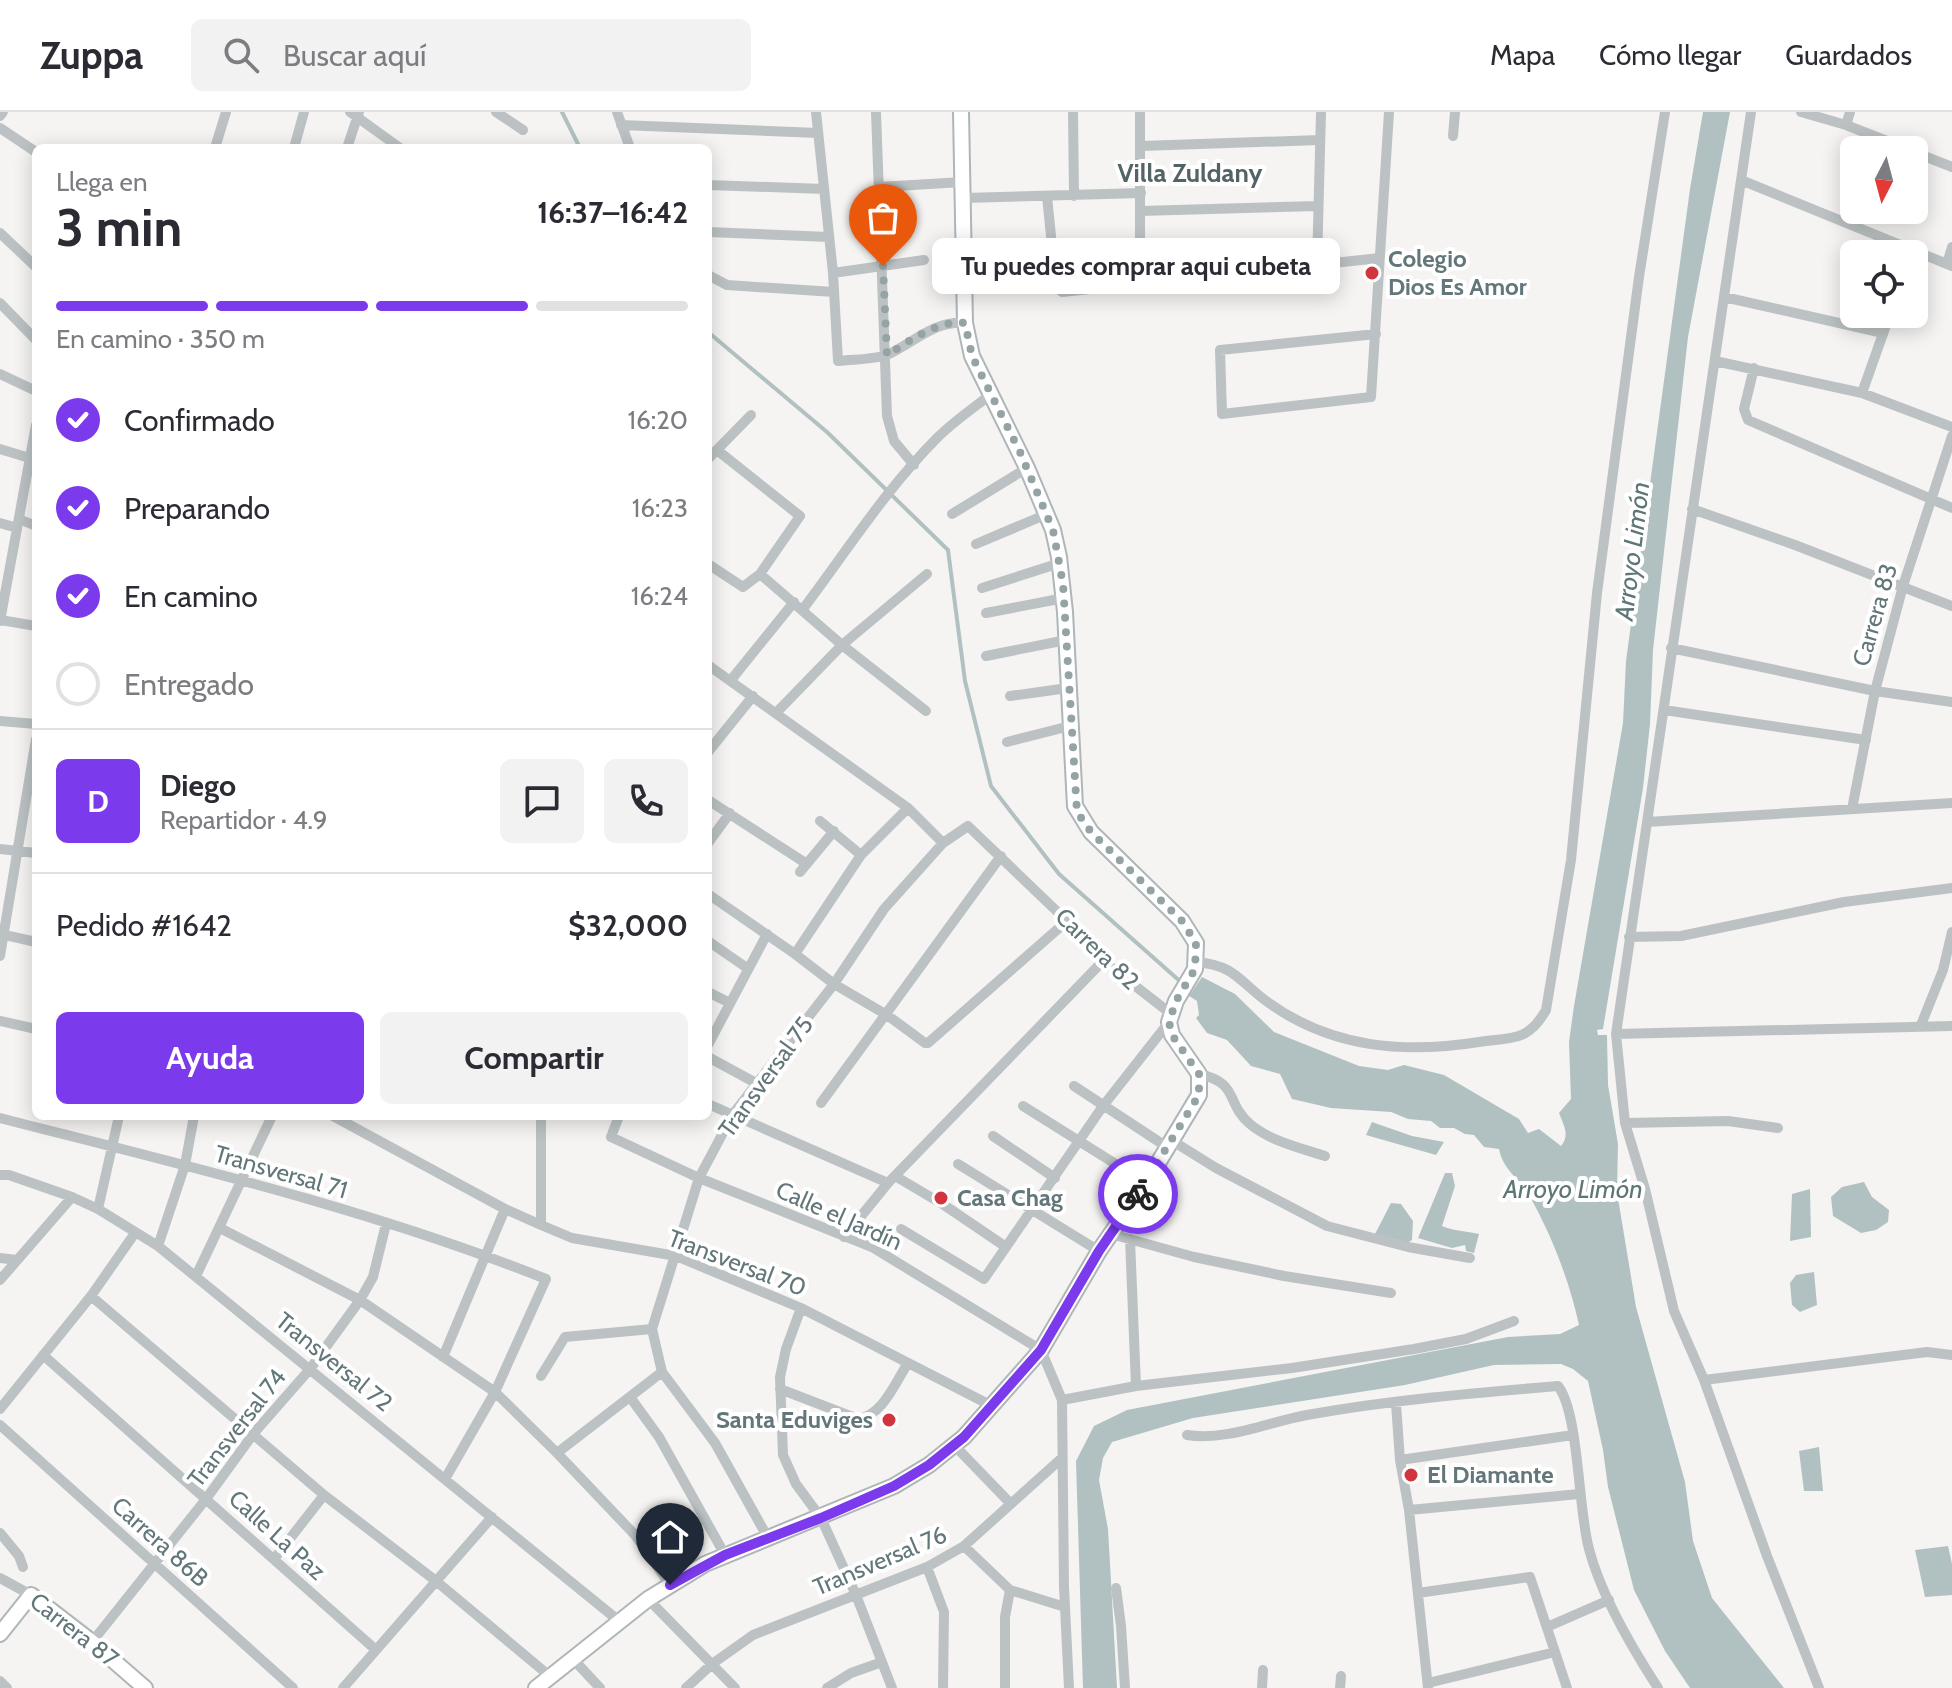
<!DOCTYPE html>
<html lang="es">
<head>
<meta charset="utf-8">
<style>
	:root { --surface:#fff; --page:#f2f2f3; --text:#2b2b33; --muted:#7c7c81; --line:#e1e1e2; --accent:#7c3aed }
	body { margin:0; font-family:Cabin,sans-serif; background:var(--page); color:var(--text); height:100vh; display:flex; flex-direction:column; font-size:30px; white-space:nowrap }
	* { box-sizing:border-box; margin:0 }
	p { font-size:26px; color:var(--muted) }
	.icon { flex:none; width:44px; height:44px; fill:none; stroke:currentColor; stroke-width:2; stroke-linecap:round; stroke-linejoin:round }
	.map { position:relative; flex:1; overflow:hidden }
	.panel { position:absolute; left:32px; top:32px; width:680px; height:976px; display:flex; flex-direction:column; background:var(--surface); border-radius:12px; box-shadow:0 4px 20px #0003 }
	.panel>* { flex:none }
	.needle { width:52px; rotate:186deg }
	.buttons { position:absolute; left:1840px; top:24px; display:grid; gap:16px }
	.buttons a { display:grid; place-items:center; width:88px; height:88px; border-radius:12px; background:var(--surface); box-shadow:0 4px 20px #0003; font-size:40px }
	.pin { position:absolute; display:grid; place-items:center; width:68px; height:68px; color:#fff; margin:-82px -34px; border-radius:50% 50% 50% 0; rotate:-45deg; box-shadow:0 0 8px #0007 }
	.pin .icon { rotate:45deg }
	.courier { position:absolute; display:grid; place-items:center; width:80px; height:80px; margin:-40px; border:6px solid #7c3aed; border-radius:50%; background:#fff; color:#222; box-shadow:0 2px 10px #0007 }
	.bubble { position:absolute; height:56px; border-radius:12px; background:var(--surface); box-shadow:0 4px 20px #0003; font-size:26px; font-weight:800; line-height:56px; text-align:center }
	.head em { font-style:normal; font-weight:800 }
	.head div { display:flex; flex-direction:column-reverse }
	.head { display:flex; align-items:center; justify-content:space-between; height:136px; padding:0 24px }
	h1 { font-size:52px; font-weight:800; line-height:60px }
	.bar { display:grid; grid-template-columns:repeat(4,1fr); gap:12px 8px; align-content:center; height:96px; padding:0 24px }
	.bar i { height:10px; border-radius:6px; background:var(--line) }
	.bar .active { background:var(--accent) }
	.bar p { grid-column:span 4 }
	.line { display:flex; align-items:center; gap:20px; padding:0 24px; border-top:2px solid var(--line) }
	.line div { flex:1 }
	.round { display:grid; place-items:center; flex:none; width:84px; height:84px; border-radius:12px; background:var(--page) }
	ol { padding:0 24px; list-style:none }
	li { display:flex; align-items:center; gap:24px; height:88px }
	li p { margin-inline-start:auto }
	li .icon { padding:8px; border-radius:50%; background:var(--accent); color:#fff; stroke-width:4 }
	li:last-child { color:var(--muted) }
	li i { width:44px; height:44px; border:4px solid var(--line); border-radius:50% }
	.action { display:flex; gap:16px; margin-top:auto; padding:16px 24px }
	.action a { flex:1; height:92px; border-radius:12px; background:var(--accent); color:#fff; font-size:32px; font-weight:800; line-height:92px; text-align:center }
	.action a+a { background:var(--page); color:var(--text) }
	header { display:flex; align-items:center; gap:48px; box-sizing:border-box; height:112px; padding:0 40px; background:var(--surface); border-bottom:2px solid var(--line) }
	header strong { font-size:38px }
	nav { display:flex; gap:44px; margin-inline-start:auto; font-size:28px }
	.search { width:560px; height:72px; background:var(--page); display:flex; align-items:center; gap:20px; box-sizing:border-box; padding:0 28px; border-radius:12px; color:var(--muted); font-size:30px }
	.map>svg:first-child { display:block }
	.water { fill:#b1c1c1 }
	.lines { fill:none; stroke-linecap:round; stroke-linejoin:round }
	.stream { stroke:#b1c1c1; stroke-width:4 }
	.secondary-casing { stroke:#afb6b8; stroke-width:18 }
	.street { stroke:#bcc2c3; stroke-width:10 }
	.secondary { stroke:#fff; stroke-width:14 }
	.done { stroke:#96a3a4; stroke-width:8; stroke-dasharray:0 14.4 }
	.route { stroke:#7c3aed; stroke-width:10 }
	.poi-dot { fill:#d2353e; stroke:#fff; stroke-width:3 }
	.labels { text-anchor:middle; stroke-width:8; stroke-linejoin:round; paint-order:stroke }
	.poi-label { font-size:24px; font-weight:bold; fill:#63777a; stroke:#fff; text-anchor:start }
	.street-label { font-size:24px; fill:#63777a; stroke:#fff }
	.neighbourhood-label { font-size:26px; font-weight:bold; fill:#546366; stroke:#fff }
	.water-label { font-size:26px; font-style:italic; fill:#5e7676; stroke:#fff }
</style>
</head>
<body>
<header>
<strong>Zuppa</strong>
<div class="search"><svg class="icon" aria-label="search" viewBox="0 0 24 24"><circle cx="10" cy="10" r="6"/><path d="M15 15l6 6"/></svg>Buscar aquí</div>
<nav><a>Mapa</a><a>Cómo llegar</a><a>Guardados</a></nav>
</header>
<div class="map">
<svg width="1952" height="1576" viewBox="0 0 1952 1576">
	<rect width="100%" height="100%" fill="#f5f4f2"/>
	<path class="water" d="M1703,0H1730L1688,225L1653,538L1650,612L1643,676L1603,917L1597,918L1598,923H1607L1608,973L1618,1032L1617,1080L1636,1195L1685,1370L1693,1429L1712,1486L1784,1576H1690L1665,1539L1634,1478L1608,1375L1603,1338L1588,1269L1573,1257L1561,1252L1494,1253L1405,1273L1193,1306L1112,1330L1103,1346L1099,1368L1108,1417L1117,1576H1083L1076,1349L1094,1314L1127,1298L1508,1225L1560,1222L1579,1213C1569,1168 1552,1124 1529,1083C1518,1064 1504,1060 1499,1037L1484,1035L1474,1023L1465,1022L1454,1016H1440L1431,1009L1408,1007L1391,1000L1331,996L1292,987L1280,962L1251,954L1227,928L1207,921L1196,906L1199,903L1197,889L1189,884L1202,865L1235,882L1274,920L1359,954L1388,958L1404,953L1444,963L1519,1007L1528,1021L1539,1017L1561,1034C1570,1023 1564,1014 1559,1001L1571,987L1569,930L1574,894L1623,611L1626,549L1690,77Z
		M1372,1010L1412,1024L1444,1030L1436,1043L1366,1023Z
		M1445,1061H1452L1455,1074L1442,1114C1454,1119 1466,1119 1479,1122L1474,1141L1466,1139L1465,1133L1452,1136L1418,1126Z
		M1864,1070L1872,1085L1889,1098L1888,1110L1876,1118L1861,1121L1833,1104L1831,1085L1842,1075Z
		M1810,1077L1811,1125L1790,1129L1792,1082Z
		M1391,1091L1401,1092L1413,1109L1412,1128L1407,1131L1375,1122Z
		M1814,1160L1817,1193L1800,1200L1792,1193L1790,1171L1796,1163Z
		M1819,1335L1823,1379H1804L1799,1339Z
		M1948,1434L1952,1452V1483L1925,1485L1915,1438Z"/>
	<g class="lines">
		<path class="stream" d="M562,0L580,36
			M708,220L827,320L948,438L965,569L991,674L1059,762L1182,871"/>
		<g class="secondary-casing">
			<path id="secondary" d="M0,1522L31,1483L92,1530L145,1576
				M536,1576L648,1487L705,1452L894,1374L929,1353L964,1325L1041,1238L1099,1139L1146,1071L1199,983V962L1172,923L1169,910L1176,889L1195,857L1196,831L1182,809L1091,720L1075,694L1065,500L1059,445L1053,418L1027,356L972,244L965,211L961,0"/>
		</g>
		<path class="street" d="M350,0L400,36
			M496,0L523,18
			M617,0L630,36
			M816,0L833,161L838,249C854,247 875,248 889,242C914,230 936,208 965,211
			M876,0L887,304L894,329L914,353
			M1073,0L1074,84
			M1751,0L1616,922L1625,1011L1645,1077L1674,1199L1704,1268L1767,1444L1819,1576
			M1801,0L1846,13L1910,38
			M0,4L3,0
			M621,13L818,21
			M1846,13L1850,0
			M0,16L36,40
			M1453,24L1455,0
			M1141,34L1320,28
			M215,36L226,0
			M294,36L304,0
			M347,36L359,0
			M1914,40L1952,55
			M1741,68L1952,154
			M708,73L824,77
			M879,75L963,70
			M1047,84L1056,174L1062,180L1380,146
			M964,86L1141,81
			M1140,99L1318,94
			M708,120L829,125
			M0,121L36,155
			M1947,152L1952,135
			M1317,153L1321,0
			M833,161L924,148
			M708,163L727,173L834,180
			M1140,172V0
			M1724,185L1883,221
			M0,191L36,228
			M1376,222L1220,238L1222,302L1371,285L1389,0
			M1715,249L1862,281L1952,315
			M1754,256L1744,297L1748,308L1952,396
			M0,262L36,279
			M1862,281L1890,202
			M0,337L36,348
			M708,347L751,303
			M1692,397L1795,433L1952,494
			M952,402L1027,356
			M19,407L36,414
			M0,411L17,416
			M976,432L1047,402
			M708,452L743,475L760,462L800,404L717,338
			M760,462L842,533L926,599
			M982,476L1060,451
			M803,497C846,440 886,377 937,326C953,310 972,297 990,283
			M986,501L1064,486
			M0,508L36,514
			M0,509L36,313
			M1671,536L1875,579L1952,590
			M986,544L1066,528
			M708,553L908,696L943,731
			M731,568L794,490
			M1010,584L1068,576
			M1664,598L1866,628
			M777,600L842,533L927,462
			M0,609L36,612
			M1007,630L1070,614
			M708,640L753,584
			M708,688L807,752
			M1852,697L1875,579L1903,474L1952,324
			M820,709L861,743
			M1647,710L1952,691
			M708,731L730,701
			M0,737L36,741
			M800,760L834,719
			M708,782L795,842L834,872L887,903L925,931H928L1067,809
			M0,822L36,830
			M1629,825L1681,824L1844,790L1952,776
			M708,829L747,856
			M795,842L861,743L908,696
			M0,844L36,627
			M1197,850C1237,854 1239,870 1269,891C1332,936 1404,942 1479,930C1512,925 1528,930 1546,898L1571,748L1597,481L1639,165L1665,0
			M708,880L730,891
			M0,909L36,917
			M1921,913L1943,858L1952,820
			M1616,922L1952,914
			M708,933L767,822
			M708,945L756,971
			M1199,962C1240,971 1225,991 1250,1012C1270,1029 1300,1036 1325,1044
			M1074,974L1167,1035
			M821,991L1001,744
			M708,992L888,1071
			M1023,994L1146,1071
			M333,1004L505,1097L541,1113L572,1126L676,1144L801,1196L992,1294
			M541,1004V1113
			M619,1004L611,1025L699,1066L872,1135L1041,1238L1062,1288L1064,1475L1069,1576
			M0,1006C184,1053 370,1097 546,1167L495,1280L445,1367
			M1625,1011L1728,1009L1778,1016
			M993,1024L1055,1066
			M1171,1028L1216,1056L1327,1114L1408,1135L1470,1146
			M958,1052L1099,1139
			M0,1063H9L72,1085L98,1097L158,1134L619,1509
			M895,1064L944,1093L1006,1135
			M98,1097L119,1004
			M220,1116L360,1188L495,1280L557,1341L635,1423L670,1473
			M901,1117L984,1167L1103,994L1169,910
			M1111,1122L1194,1145L1284,1164L1391,1181
			M844,1125L888,1071L1103,849
			M1130,1127L1136,1274
			M158,1134L185,1053L194,1004
			M0,1146L17,1148
			M196,1164L272,1004
			M0,1168L72,1085
			M91,1184L324,1383L436,1469L552,1566
			M801,1196L786,1237L780,1265L783,1343L796,1372L821,1406L856,1483L892,1576
			M43,1243L376,1538
			M443,1245L505,1097
			M541,1264L565,1225L652,1217
			M1704,1268L1927,1240L1952,1243
			M780,1277L858,1307C883,1303 895,1271 908,1251
			M630,1285L659,1325L725,1443
			M1062,1288L1136,1274L1292,1256L1414,1237L1466,1227L1514,1209
			M1396,1292L1400,1348L1409,1398L1428,1576
			M0,1297L91,1184L135,1121
			M0,1313L293,1576
			M1187,1323C1227,1329 1268,1310 1307,1303C1390,1288 1474,1281 1558,1274C1579,1300 1578,1398 1589,1437C1601,1483 1632,1536 1658,1576
			M954,1333L1011,1392
			M557,1341L662,1260
			M1400,1348L1573,1323
			M1409,1398L1579,1382
			M0,1421L19,1444L23,1455
			M768,1426L715,1331L662,1260L652,1217L699,1066L733,1002L834,872L884,797L943,731L968,714L1067,809L1103,849L1170,901
			M964,1434L1010,1478L1065,1495
			M274,1447L324,1383
			M927,1455L944,1500L943,1576
			M0,1466L31,1483
			M1116,1476L1121,1514L1125,1576
			M1418,1481L1530,1465L1567,1576
			M648,1487L735,1576
			M1547,1515L1609,1488
			M92,1530L206,1387L254,1321L310,1257L360,1188L373,1165L386,1112
			M573,1547L600,1576
			M0,1569L7,1576
			M1428,1571L1555,1540
			M343,1576L492,1405
			M686,1576L712,1552L753,1523L927,1455L964,1434L1062,1346
			M827,1576L851,1561L882,1550
			M1005,1576V1505L1010,1478
			M1262,1576L1263,1558
			M1340,1576L1341,1564"/>
		<use href="#secondary" class="secondary"/>
	</g>
	<g class="lines">
		<path class="done" d="M883,154L887,243C910,229 937,208 965,211L972,244L1020,340L1053,418L1063,472L1077,700L1091,720L1182,809L1196,831L1195,857L1176,889L1169,910L1172,923L1199,962V983L1138,1082"/>
		<path class="route" d="M670,1473L725,1443L821,1406L894,1374L929,1353L964,1325L1041,1238L1099,1139L1138,1082"/>
	</g>
	<g class="poi-dot">
		<circle cx="1372" cy="161" r="8"/>
		<circle cx="941" cy="1086" r="8"/>
		<circle cx="889" cy="1308" r="8"/>
		<circle cx="1411" cy="1363" r="8"/>
	</g>
	<g class="labels">
		<g class="poi-label">
			<text x="1388" y="155">Colegio<tspan x="1388" dy="28">Dios Es Amor</tspan></text>
			<text x="957" y="1094">Casa Chag</text>
			<text x="873" y="1316" text-anchor="end">Santa Eduviges</text>
			<text x="1427" y="1371">El Diamante</text>
		</g>
		<g class="street-label">
			<text transform="translate(1875 503) rotate(-74)" y="8">Carrera 83</text>
			<text transform="translate(1097 837) rotate(44)" y="8">Carrera 82</text>
			<text transform="translate(766 965) rotate(-54)" y="8">Transversal 75</text>
			<text transform="translate(281 1060) rotate(16)" y="8">Transversal 71</text>
			<text transform="translate(839 1104) rotate(24)" y="8">Calle el Jardín</text>
			<text transform="translate(737 1151) rotate(21)" y="8">Transversal 70</text>
			<text transform="translate(334 1250) rotate(39)" y="8">Transversal 72</text>
			<text transform="translate(237 1316) rotate(-52)" y="8">Transversal 74</text>
			<text transform="translate(277 1423) rotate(42)" y="8">Calle La Paz</text>
			<text transform="translate(160 1430) rotate(42)" y="8">Carrera 86B</text>
			<text transform="translate(880 1449) rotate(-23)" y="8">Transversal 76</text>
			<text transform="translate(74 1518) rotate(38)" y="8">Carrera 87</text>
		</g>
		<g class="neighbourhood-label">
			<text x="1190" y="70">Villa Zuldany</text>
		</g>
		<g class="water-label">
			<text transform="translate(1632 439) rotate(-83)" y="9">Arroyo Limón</text>
			<text x="1573" y="1086">Arroyo Limón</text>
		</g>
	</g>
</svg>
<div class="buttons">
<a><svg class="needle" viewBox="-14 -14 28 28"><path d="M0-13l5 13h-10z" fill="#e53935"/><path d="M0 13l5-13h-10z" fill="#7c7c81"/></svg></a>
<a><svg class="icon" aria-label="locate" viewBox="0 0 24 24"><circle cx="12" cy="12" r="6"/><path d="M12 2v4M12 18v4M2 12h4M18 12h4"/></svg></a>
</div>
<div class="pin" style="left:883px;top:154px;background:#ea580c"><svg class="icon" aria-label="bag" viewBox="0 0 24 24"><path d="M5 8h14l-1 12H6zM9 8a3 3 0 0 1 6 0"/></svg></div>
<div class="pin" style="left:670px;top:1473px;background:#1f2937"><svg class="icon" aria-label="home" viewBox="0 0 24 24"><path d="M3 11l9-7 9 7M6 9v11h12V9"/></svg></div>
<div class="courier" style="left:1138px;top:1082px"><svg class="icon" aria-label="bike" viewBox="0 0 24 24"><circle cx="6" cy="16" r="4"/><circle cx="18" cy="16" r="4"/><path d="M6 16l4-8h5l3 8M10 8l3 8H6M13 5h3"/></svg></div>
<div class="bubble" style="left:932px;top:126px;width:408px">Tu puedes comprar aqui cubeta</div>
<section class="panel">
<div class="head"><div><h1>3 min</h1><p>Llega en</p></div><em>16:37–16:42</em></div>
<div class="bar"><i class="active"></i><i class="active"></i><i class="active"></i><i></i><p>En camino · 350 m</p></div>
<ol>
<li><svg class="icon" aria-label="check" viewBox="0 0 24 24"><path d="M5 12l5 5 9-10"/></svg>Confirmado<p>16:20</p></li>
<li><svg class="icon" aria-label="check" viewBox="0 0 24 24"><path d="M5 12l5 5 9-10"/></svg>Preparando<p>16:23</p></li>
<li><svg class="icon" aria-label="check" viewBox="0 0 24 24"><path d="M5 12l5 5 9-10"/></svg>En camino<p>16:24</p></li>
<li><i></i>Entregado</li>
</ol>
<div class="line" style="height:144px"><b class="round" style="background:var(--accent);color:#fff">D</b><div><b>Diego</b><p>Repartidor · 4.9</p></div><a class="round"><svg class="icon" aria-label="chat" viewBox="0 0 24 24"><path d="M4 5h16v11H9l-5 4z"/></svg></a><a class="round"><svg class="icon" aria-label="phone" viewBox="0 0 24 24"><path d="M5 4h4l2 5-3 2q2 4 5 5l2-3 5 2v4C11 20 4 13 5 4z"/></svg></a></div>
<div class="line" style="height:104px"><div>Pedido #1642</div><b>$32,000</b></div>
<div class="action"><a>Ayuda</a><a>Compartir</a></div>
</section>
</div>
</body>
</html>
